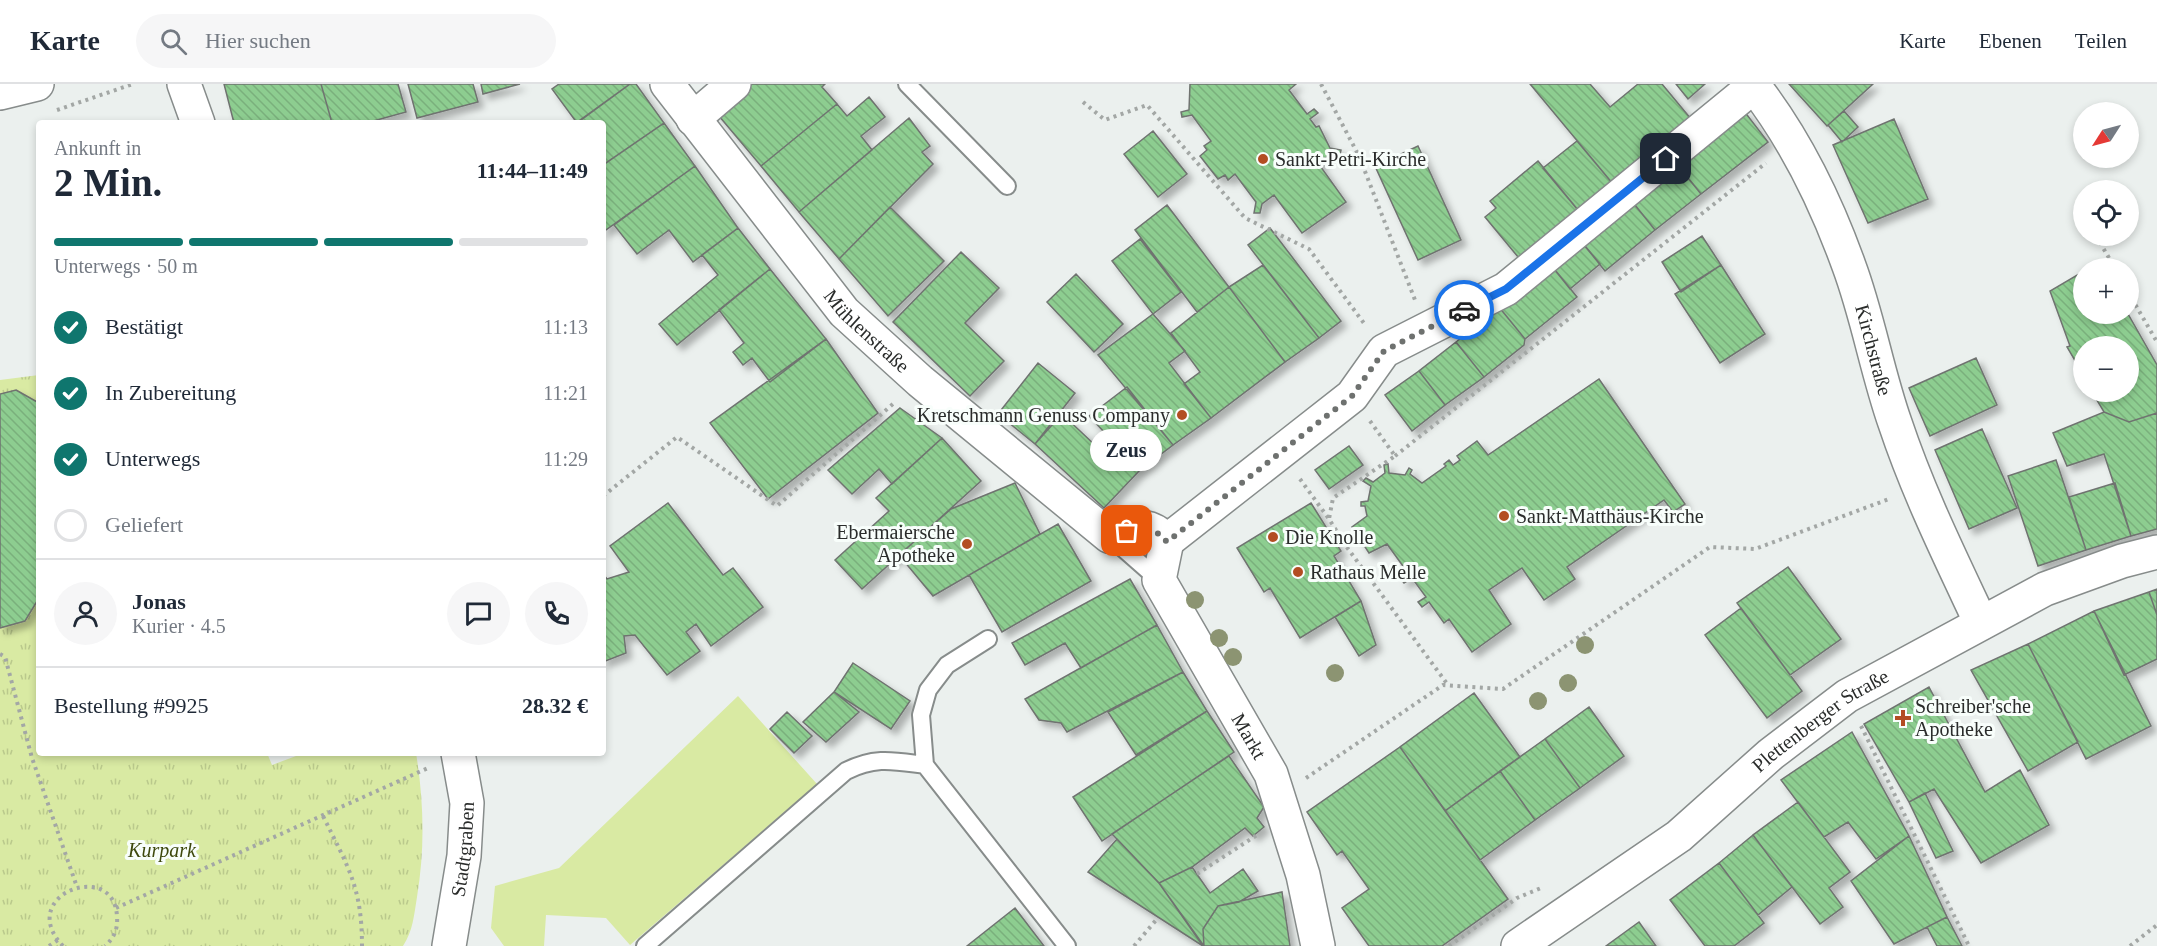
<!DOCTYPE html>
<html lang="de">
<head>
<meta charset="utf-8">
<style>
	:root { --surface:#fff; --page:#f6f6f7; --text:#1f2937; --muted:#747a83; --line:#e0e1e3; --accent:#0f766e }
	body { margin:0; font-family:"Times New Roman",serif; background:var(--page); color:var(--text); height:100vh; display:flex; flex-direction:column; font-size:22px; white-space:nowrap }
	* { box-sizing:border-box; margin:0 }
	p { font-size:20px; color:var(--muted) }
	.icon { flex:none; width:33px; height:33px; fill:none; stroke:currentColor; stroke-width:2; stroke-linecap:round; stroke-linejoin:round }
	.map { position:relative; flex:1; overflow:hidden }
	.details { position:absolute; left:36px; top:36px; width:570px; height:636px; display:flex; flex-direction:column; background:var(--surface); border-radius:6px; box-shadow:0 3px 9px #0003 }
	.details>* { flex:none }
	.needle { width:39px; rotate:234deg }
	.controls { position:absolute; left:2073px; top:18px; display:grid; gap:12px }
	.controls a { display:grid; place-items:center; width:66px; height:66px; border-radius:50%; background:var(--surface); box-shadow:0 3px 9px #0003; font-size:30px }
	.pin { position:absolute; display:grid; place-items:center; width:51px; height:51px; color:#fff; margin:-26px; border-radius:12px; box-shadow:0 3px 9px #0006 }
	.courier { position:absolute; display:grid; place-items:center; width:60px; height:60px; margin:-30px; border:4px solid #1a73e8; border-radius:50%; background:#fff; color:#222; box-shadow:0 2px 8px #0007 }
	.bubble { position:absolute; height:42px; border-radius:21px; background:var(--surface); box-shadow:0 3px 9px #0003; font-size:20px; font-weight:700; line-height:42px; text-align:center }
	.head em { font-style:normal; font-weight:700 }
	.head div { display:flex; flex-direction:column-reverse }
	.head { display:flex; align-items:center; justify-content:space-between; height:102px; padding:0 18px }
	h1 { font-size:39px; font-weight:700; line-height:45px }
	.bar { display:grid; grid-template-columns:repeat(4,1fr); gap:9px 6px; align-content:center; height:72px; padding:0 18px }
	.bar i { height:8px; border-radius:4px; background:var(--line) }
	.bar .on { background:var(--accent) }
	.bar p { grid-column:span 4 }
	.line { display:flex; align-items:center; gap:15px; padding:0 18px; border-top:2px solid var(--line) }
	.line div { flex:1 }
	.round { display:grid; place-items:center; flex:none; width:63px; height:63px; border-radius:32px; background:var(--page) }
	ol { padding:0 18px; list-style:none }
	li { display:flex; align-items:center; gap:18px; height:66px }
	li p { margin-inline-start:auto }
	li .icon { padding:6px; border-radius:50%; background:var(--accent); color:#fff; stroke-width:4 }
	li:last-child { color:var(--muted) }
	li i { width:33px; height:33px; border:3px solid var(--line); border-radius:50% }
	header { display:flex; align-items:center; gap:36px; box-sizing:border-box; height:84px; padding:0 30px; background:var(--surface); border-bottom:2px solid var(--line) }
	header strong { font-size:28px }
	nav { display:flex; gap:33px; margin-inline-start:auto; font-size:21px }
	.search { width:420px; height:54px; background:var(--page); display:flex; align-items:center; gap:15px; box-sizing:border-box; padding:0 21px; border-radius:33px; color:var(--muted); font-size:22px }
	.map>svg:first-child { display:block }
	.grass { fill:#d9eaa3 }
	.park { fill:url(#park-tufts) }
	.building { fill:url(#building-back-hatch); stroke:#6f7370; stroke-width:1.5; filter:url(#shadow) }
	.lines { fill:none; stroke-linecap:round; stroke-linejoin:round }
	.lane-casing { stroke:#878c8b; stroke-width:20 }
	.street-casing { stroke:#878c8b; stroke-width:36 }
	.secondary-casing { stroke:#878c8b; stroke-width:36 }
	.path { stroke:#a3a7a5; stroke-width:4; stroke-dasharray:3 4.5; stroke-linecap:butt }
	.lane { stroke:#fff; stroke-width:16 }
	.street { stroke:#fff; stroke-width:33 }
	.secondary { stroke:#fff; stroke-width:33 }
	.tree { fill:#8c9472 }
	.done { stroke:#6e716f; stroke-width:6; stroke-dasharray:0 10.8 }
	.route { stroke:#1a73e8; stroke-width:8 }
	.poi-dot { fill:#b34d22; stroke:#f8fefb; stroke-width:2 }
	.labels { text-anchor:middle; stroke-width:6; stroke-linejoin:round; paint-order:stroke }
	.poi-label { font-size:20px; fill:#2a2c2b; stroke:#f8fefb; text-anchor:start }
	.street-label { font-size:20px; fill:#2a2c2b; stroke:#f8fefb }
	.park-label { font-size:20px; font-style:italic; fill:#3e490d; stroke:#f8fefb }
</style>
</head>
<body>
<header>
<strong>Karte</strong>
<div class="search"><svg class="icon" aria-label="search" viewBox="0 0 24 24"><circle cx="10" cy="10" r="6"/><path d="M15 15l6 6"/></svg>Hier suchen</div>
<nav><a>Karte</a><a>Ebenen</a><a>Teilen</a></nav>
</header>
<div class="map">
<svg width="2157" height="862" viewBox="0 0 2157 862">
	<defs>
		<pattern id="park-tufts" width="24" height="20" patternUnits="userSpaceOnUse" patternTransform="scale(1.5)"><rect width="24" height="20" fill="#d9eaa3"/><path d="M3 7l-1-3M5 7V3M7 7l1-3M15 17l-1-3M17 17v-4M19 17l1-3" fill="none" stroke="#bac98c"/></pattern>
		<pattern id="building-back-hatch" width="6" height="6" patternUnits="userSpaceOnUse" patternTransform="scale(1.5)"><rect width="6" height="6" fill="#8dcd90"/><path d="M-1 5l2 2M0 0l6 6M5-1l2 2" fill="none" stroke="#7ab07c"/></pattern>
		<filter id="shadow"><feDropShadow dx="5.5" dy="5.5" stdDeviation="3" flood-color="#0004"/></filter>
	</defs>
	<rect width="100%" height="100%" fill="#ebf0ee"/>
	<path class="grass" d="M738,612L817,700L630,861L606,834L546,831L544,862H504L491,844L495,802L559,784Z"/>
	<path class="park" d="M39,291V669H267L272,681L304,669H416C424,718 425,765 417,813C414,831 413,847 403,862H0V296Z"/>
	<path class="building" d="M224,0H321L332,39H234Z
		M321,0H398L406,28L366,39H332Z
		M408,0H473L478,18L417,34Z
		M481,0H520L483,10Z
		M559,0H630L577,39L552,5Z
		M630,0H636L664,39L603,81V39H576Z
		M747,0H825L822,3L837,20L761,82L714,26Z
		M1190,0H1296L1289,6L1307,30L1314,25L1318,29L1310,35L1316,43L1319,42L1330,64L1341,66L1340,71L1331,70L1318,79L1346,118L1302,149L1274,111L1262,120L1260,129H1254L1256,118L1235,90L1228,96L1225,91L1218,95L1200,72L1207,66L1204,62L1211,57L1192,31L1182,33L1181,28L1189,26Z
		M1530,0H1590L1610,23L1638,0H1662L1696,41L1618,106Z
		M1676,0H1705L1688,15Z
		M1789,0H1873L1827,42Z
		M869,13L885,33L861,52L872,66L799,128L761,82L837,20L847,32Z
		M1744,27L1768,58L1701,110L1676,79Z
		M1844,27L1858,43L1842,58L1828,41Z
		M909,34L930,62L922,68L933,80L839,175L799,128Z
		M1894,35L1928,115L1868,139L1833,61Z
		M664,39L695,82L603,148V81Z
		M1153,47L1187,90L1158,113L1124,70Z
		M1577,57L1618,106L1582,131L1543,84Z
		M1418,62L1461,156L1418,176L1375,82Z
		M1538,77L1582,131L1523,179L1485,133L1496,124L1490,117Z
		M1676,79L1701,110L1655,146L1631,116Z
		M695,82L738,144L693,178L669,146L637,170L614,141Z
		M1631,116L1655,146L1605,187L1581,157Z
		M1167,121L1229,203L1197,228L1135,146Z
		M890,123L944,177L888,232L839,175Z
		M738,144L770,185L677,261L659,240L718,191L702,171Z
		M1270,144L1341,237L1319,254L1248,161Z
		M1702,152L1721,181L1681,208L1662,178Z
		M1140,155L1181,208L1153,230L1112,177Z
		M1581,157L1600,180L1570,205L1551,181Z
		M961,168L999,204L965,239L1004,277L970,312L893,238Z
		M1263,181L1319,254L1285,278L1229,203Z
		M1551,181L1577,213L1525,255L1499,223Z
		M1721,181L1765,250L1720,279L1675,210Z
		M770,185L826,255L770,298L752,274L743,281L733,268L744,259L719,226Z
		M2084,187V230H2128L2157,281V329L2129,338L2104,328L2092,308H2128V262H2084V292L2067,263L2070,262L2050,207Z
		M1076,190L1123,240L1094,268L1047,218Z
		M1229,203L1285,278L1211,334L1184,300L1200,288L1171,249Z
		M1499,223L1525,255L1524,261L1484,293L1456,258Z
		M1153,230L1185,267L1169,279L1211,334L1173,361L1098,271Z
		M826,255L878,329L768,415L710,339Z
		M1456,258L1484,293L1445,321L1419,287Z
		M1976,274L1997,321L1930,352L1909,304Z
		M1038,279L1075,309L1035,360L998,330Z
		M1419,287L1445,321L1412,347L1385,311Z
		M1599,295L1685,420L1673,428L1664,416L1567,483L1575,495L1544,516L1522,484L1489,506L1511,540L1472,568L1449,535L1444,539L1429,518L1422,523L1418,518L1426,513L1412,494L1404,499L1401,495L1408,489L1387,460L1369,469L1352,443L1367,432L1365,422H1361V418L1368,417L1371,402L1363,397L1366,394L1373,398L1385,389L1384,381L1388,380L1389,389L1405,391L1409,384L1412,386L1410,390L1422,399L1446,382L1444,380L1449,376L1453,381L1460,376L1457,372L1477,357L1488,371Z
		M1127,303L1173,361L1140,386L1089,332Z
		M16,306L39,319V514L25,537L0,544V310Z
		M900,324L942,354L892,400L879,385L852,410L828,386Z
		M2104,328L2129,338L2157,329V445L2131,452L2104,370L2067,382L2053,349Z
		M1062,330L1096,362L1105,353L1140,386L1104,424L1035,360Z
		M1982,345L2017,424L1969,445L1935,366Z
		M942,354L981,397L862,505L835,476L889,427L876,414Z
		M1349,362L1363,381L1329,405L1315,386Z
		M2056,376L2086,466L2038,482L2008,392Z
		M1015,399L1040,450L933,512L899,471L951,425Z
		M2115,399L2131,452L2086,466L2069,413Z
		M668,419L723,491L733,484L763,523L711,562L696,540L686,548L700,567L667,591L635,551L624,552L626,569L603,578V490L607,495L629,488L610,462Z
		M1311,419L1341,467L1334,472L1361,517L1300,554L1270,504L1264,508L1237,464Z
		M1058,440L1091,497L1002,548L969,491Z
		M1788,483L1841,555L1790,591L1737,519Z
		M1130,495L1157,541L1081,584L1065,559L1025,581L1012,559Z
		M2157,505V531L2149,508Z
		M2149,508L2157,531V575L2124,591L2094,527Z
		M1361,517L1376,561L1359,572L1335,533Z
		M1741,524L1802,607L1767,634L1705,551Z
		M2094,527L2151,642L2086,675L2028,560Z
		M1157,541L1183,588L1067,648L1061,639L1039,636L1025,615Z
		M2028,560L2078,658L2028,687L1971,586Z
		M853,579L910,617L891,645L834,608Z
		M1183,588L1207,627L1136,671L1108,628Z
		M1929,603L1985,708L2020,686L2049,741L1981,779L1934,705L1909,718L1864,640Z
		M834,608L859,628L826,658L803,638Z
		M1474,609L1520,673L1445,727L1400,663Z
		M1589,623L1624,672L1580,704L1545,655Z
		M1207,627L1234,668L1102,757L1073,713Z
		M787,628L812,652L794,669L770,645Z
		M1852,648L1909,752L1876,775L1848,738L1824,753L1781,696Z
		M1545,655L1580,704L1535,736L1500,687Z
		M1400,663L1508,815L1442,862H1369L1342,824L1369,805L1342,767L1337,771L1307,728Z
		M1229,672L1264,723L1257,734L1264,743L1253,752L1245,744L1192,783L1159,799L1112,750Z
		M1500,687L1535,736L1480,776L1445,727Z
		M1925,709L1953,767L1936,774L1909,718Z
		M1798,718L1850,788L1829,804L1843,823L1820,840L1753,751Z
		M1753,751L1792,803L1758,831L1719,779Z
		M1909,752L1947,833L1894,860L1851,797Z
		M1117,755L1159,799L1203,862L1088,788Z
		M1719,779L1764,839L1734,862H1705L1670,816Z
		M1192,783L1210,809L1243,785L1258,807L1239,818L1218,822L1203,845L1204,862L1159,799Z
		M1282,808L1290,862H1204L1203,845L1218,822Z
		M1015,824L1044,862H967Z
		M1947,833L1962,862H1937L1927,843Z
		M1639,838L1656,862H1606Z"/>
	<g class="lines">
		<g class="lane-casing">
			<path id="lane" d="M907,0L1007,102
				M1109,452L1159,496
				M988,555L947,581L928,606L921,631L925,681L1067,862
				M645,862L846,687C876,672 894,677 925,681"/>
		</g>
		<g class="street-casing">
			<g id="street">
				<path id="s1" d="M667,0L844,228L920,297L1109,452C1135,445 1146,435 1167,457L1352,312L1384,267L1506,205L1754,2"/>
				<path id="s2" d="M1754,2C1796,56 1826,118 1849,182C1868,233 1877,288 1895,339C1918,408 1950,473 1981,539"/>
				<path d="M693,35L734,0"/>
				<path id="s3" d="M1167,457L1159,496L1271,690L1303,791L1318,862"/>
				<path id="s4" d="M1518,862L1679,752L1771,670L1847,612L2045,505L2122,477L2157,468"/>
			</g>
		</g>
		<g class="secondary-casing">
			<g id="secondary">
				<path d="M184,0L198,39"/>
				<path d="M0,9L37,0"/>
				<path id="s5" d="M449,862L464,772L467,719L458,669"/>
			</g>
		</g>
		<path class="path" d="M1321,0L1359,72L1415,216
			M1083,18L1105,36L1147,21L1245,134L1309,165L1366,242
			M57,26L133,0
			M2096,152L2115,184
			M2128,208L2157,258
			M1370,337L1395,372L1333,414L1329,435L1346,462L1448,601
			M1395,372L1766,79
			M1300,395L1329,435
			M603,412L677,353L777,422L894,319
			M0,570L5,573L32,674L77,803
			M1861,642L1969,862
			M1306,694L1443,601L1503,605L1710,463L1755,465L1889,415
			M323,732C348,783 362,803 362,862
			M1197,790L1257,751
			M116,824L428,684
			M49,862L58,856
			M63,862C14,811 115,774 117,833C118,845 114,854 105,862
			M1134,862L1157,835
			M1449,862L1517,814L1541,804
			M2130,862L2157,841"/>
		<use href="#lane" class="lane"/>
		<use href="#street" class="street"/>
		<use href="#secondary" class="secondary"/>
	</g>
	<g class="tree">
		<circle cx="1195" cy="516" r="9"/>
		<circle cx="1219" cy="554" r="9"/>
		<circle cx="1585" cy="561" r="9"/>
		<circle cx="1233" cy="573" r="9"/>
		<circle cx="1335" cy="589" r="9"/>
		<circle cx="1568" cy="599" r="9"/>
		<circle cx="1538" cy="617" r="9"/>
	</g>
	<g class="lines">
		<path class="done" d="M1127,447C1146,442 1153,443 1167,458L1352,312L1384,267L1464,226"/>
		<path class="route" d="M1464,226L1506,205L1666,75"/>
	</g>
	<g class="poi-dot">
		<circle cx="1263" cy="75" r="6"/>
		<circle cx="1182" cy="331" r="6"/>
		<circle cx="1504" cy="432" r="6"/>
		<circle cx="1273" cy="453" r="6"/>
		<circle cx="967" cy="460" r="6"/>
		<circle cx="1298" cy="488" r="6"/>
		<path d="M1900 625h6v6h6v6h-6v6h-6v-6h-6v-6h6z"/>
	</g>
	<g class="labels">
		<g class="poi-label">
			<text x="1275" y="82">Sankt-Petri-Kirche</text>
			<text x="1170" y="338" text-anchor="end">Kretschmann Genuss Company</text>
			<text x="1516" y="439">Sankt-Matthäus-Kirche</text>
			<text x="955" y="455" text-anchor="end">Ebermaiersche<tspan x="955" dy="23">Apotheke</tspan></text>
			<text x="1285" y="460">Die Knolle</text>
			<text x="1310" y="495">Rathaus Melle</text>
			<text x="1915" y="629">Schreiber'sche<tspan x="1915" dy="23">Apotheke</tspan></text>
		</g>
		<g class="street-label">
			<text dy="7" stroke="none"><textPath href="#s1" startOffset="318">Mühlenstraße</textPath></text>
			<text dy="7" stroke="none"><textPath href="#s2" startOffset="292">Kirchstraße</textPath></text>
			<text dy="7" stroke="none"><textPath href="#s4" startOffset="378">Plettenberger Straße</textPath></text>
			<text dy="7" stroke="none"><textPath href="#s3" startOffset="220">Markt</textPath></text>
			<text dy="7" stroke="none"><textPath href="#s5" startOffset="98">Stadtgraben</textPath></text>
		</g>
		<g class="park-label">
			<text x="162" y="773">Kurpark</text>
		</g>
	</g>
</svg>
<div class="controls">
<a><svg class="needle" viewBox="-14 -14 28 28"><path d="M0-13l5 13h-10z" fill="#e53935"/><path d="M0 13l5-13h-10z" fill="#747a83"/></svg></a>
<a><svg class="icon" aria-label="locate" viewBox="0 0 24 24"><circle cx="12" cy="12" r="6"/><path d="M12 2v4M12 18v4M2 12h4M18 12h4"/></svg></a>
<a>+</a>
<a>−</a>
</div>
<div class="pin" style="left:1127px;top:447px;background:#ea580c"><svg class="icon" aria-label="bag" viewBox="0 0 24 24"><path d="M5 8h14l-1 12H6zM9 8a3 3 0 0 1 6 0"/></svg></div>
<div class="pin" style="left:1666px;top:75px;background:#1f2937"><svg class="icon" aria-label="home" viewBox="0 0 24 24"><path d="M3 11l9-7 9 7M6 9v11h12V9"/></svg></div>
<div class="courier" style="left:1464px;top:226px"><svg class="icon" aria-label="car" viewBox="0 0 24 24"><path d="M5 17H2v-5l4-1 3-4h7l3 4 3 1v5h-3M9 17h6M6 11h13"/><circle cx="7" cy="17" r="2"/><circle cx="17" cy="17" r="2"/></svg></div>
<div class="bubble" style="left:1090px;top:345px;width:72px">Zeus</div>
<section class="details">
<div class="head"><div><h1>2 Min.</h1><p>Ankunft in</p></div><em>11:44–11:49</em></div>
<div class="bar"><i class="on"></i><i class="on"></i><i class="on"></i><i></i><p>Unterwegs · 50 m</p></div>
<ol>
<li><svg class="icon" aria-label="check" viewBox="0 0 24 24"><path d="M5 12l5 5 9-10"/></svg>Bestätigt<p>11:13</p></li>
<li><svg class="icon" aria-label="check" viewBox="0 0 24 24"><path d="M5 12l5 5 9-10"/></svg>In Zubereitung<p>11:21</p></li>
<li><svg class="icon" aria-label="check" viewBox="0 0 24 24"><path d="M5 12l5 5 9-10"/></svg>Unterwegs<p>11:29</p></li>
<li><i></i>Geliefert</li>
</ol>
<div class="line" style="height:108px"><a class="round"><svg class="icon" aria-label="person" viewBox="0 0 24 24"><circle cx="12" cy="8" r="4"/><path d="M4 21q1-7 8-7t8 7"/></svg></a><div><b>Jonas</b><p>Kurier · 4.5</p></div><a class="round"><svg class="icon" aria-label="chat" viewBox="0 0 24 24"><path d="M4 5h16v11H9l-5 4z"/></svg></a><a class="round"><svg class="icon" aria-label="phone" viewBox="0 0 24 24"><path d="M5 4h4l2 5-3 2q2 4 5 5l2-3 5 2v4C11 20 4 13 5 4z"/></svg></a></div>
<div class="line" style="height:78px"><div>Bestellung #9925</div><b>28.32 €</b></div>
</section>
</div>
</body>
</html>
